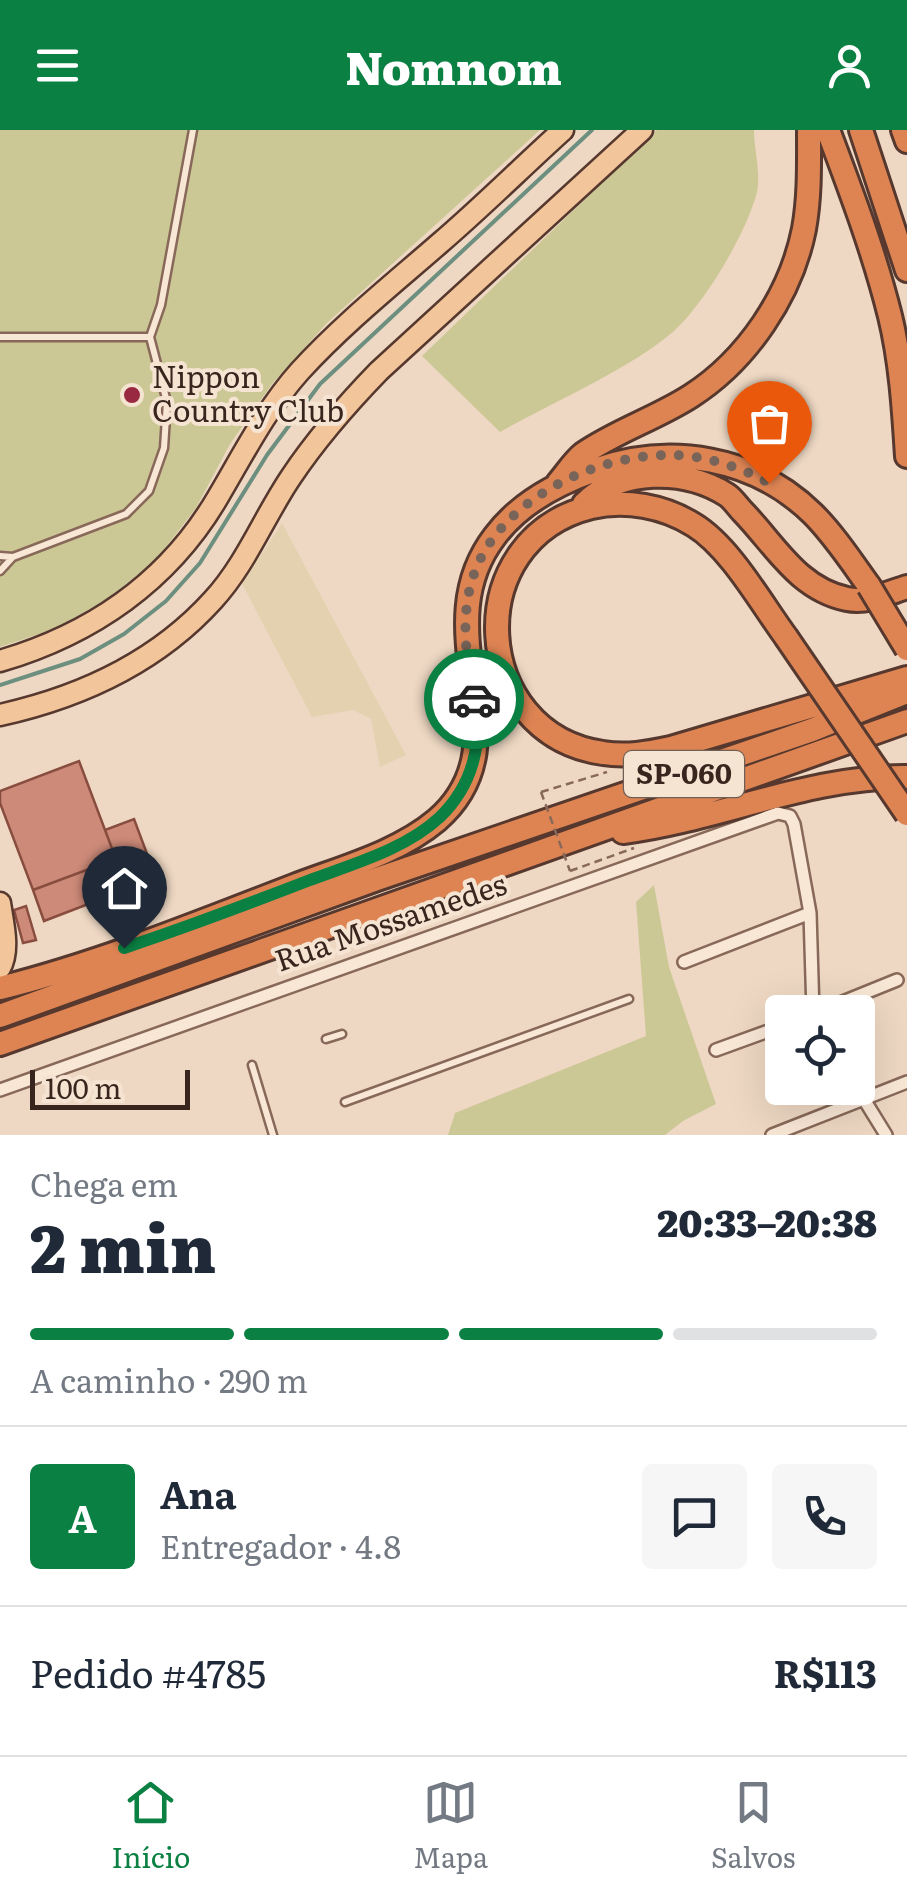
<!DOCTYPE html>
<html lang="pt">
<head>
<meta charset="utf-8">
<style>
	:root { --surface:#fff; --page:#f6f6f7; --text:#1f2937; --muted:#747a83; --line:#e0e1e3; --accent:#0b8043 }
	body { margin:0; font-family:Literata,serif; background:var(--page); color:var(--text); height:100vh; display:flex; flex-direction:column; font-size:38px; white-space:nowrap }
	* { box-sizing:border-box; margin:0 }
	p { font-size:32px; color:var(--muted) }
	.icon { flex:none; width:55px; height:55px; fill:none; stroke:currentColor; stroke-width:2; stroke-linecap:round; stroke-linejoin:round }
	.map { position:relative; height:1005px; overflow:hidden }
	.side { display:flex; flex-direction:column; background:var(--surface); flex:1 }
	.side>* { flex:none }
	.buttons { position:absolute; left:765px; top:865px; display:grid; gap:20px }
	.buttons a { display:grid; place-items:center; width:110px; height:110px; border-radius:10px; background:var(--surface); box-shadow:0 10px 40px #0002; font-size:50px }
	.scale { position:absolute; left:30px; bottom:25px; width:160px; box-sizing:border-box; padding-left:10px; border:5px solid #38251e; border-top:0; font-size:28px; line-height:35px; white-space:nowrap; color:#38251e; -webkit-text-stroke:8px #f6e4d2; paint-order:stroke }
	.pin { position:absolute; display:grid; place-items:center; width:85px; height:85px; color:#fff; margin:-102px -42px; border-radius:50% 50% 50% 0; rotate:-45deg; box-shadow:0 0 10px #0007 }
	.pin .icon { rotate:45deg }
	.courier { position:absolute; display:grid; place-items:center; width:100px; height:100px; margin:-50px; border:8px solid #0b8043; border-radius:50%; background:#fff; color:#222; box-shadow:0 2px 12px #0007 }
	.headline em { font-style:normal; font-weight:800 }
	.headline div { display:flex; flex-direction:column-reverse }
	.headline { display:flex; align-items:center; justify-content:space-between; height:170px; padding:0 30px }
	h1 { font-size:65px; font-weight:800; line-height:75px }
	.bar { display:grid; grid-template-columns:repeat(4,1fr); gap:15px 10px; align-content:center; height:120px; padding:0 30px }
	.bar i { height:12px; border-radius:8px; background:var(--line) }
	.bar .active { background:var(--accent) }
	.bar p { grid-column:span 4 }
	.line { display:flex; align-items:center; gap:25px; padding:0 30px; border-top:2px solid var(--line) }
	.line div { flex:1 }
	.round { display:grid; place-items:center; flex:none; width:105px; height:105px; border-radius:10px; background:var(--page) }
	header { display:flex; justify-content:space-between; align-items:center; height:130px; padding:0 30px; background:var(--accent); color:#fff; font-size:45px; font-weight:800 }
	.menu { display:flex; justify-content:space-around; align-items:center; height:140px; border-top:2px solid var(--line); background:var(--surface); font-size:28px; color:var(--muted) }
	.menu a { display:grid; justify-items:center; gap:5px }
	.menu .active { color:var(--accent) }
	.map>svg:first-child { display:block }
	.farmland { fill:#e4d1b0 }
	.green { fill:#ccc896 }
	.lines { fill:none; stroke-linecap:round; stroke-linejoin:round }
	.stream { stroke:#6c8f7f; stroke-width:4 }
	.building { fill:#cd8a78; stroke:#884d3f; stroke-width:2.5 }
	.lane-casing { stroke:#886959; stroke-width:11 }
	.street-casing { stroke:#886959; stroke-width:16 }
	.primary-casing { stroke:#56382e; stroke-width:25 }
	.highway-casing { stroke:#56382e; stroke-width:28 }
	.path { stroke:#886959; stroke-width:2.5; stroke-dasharray:8 5; stroke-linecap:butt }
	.lane { stroke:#f9e7d6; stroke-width:6 }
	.street { stroke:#f9e7d6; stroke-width:11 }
	.primary { stroke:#f2c59a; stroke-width:20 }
	.highway { stroke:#de8453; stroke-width:22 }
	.highway-bridge-casing { stroke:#56382e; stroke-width:28; stroke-linecap:butt }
	.path-bridge { stroke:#886959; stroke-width:2.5; stroke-dasharray:8 5; stroke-linecap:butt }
	.highway-bridge { stroke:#de8453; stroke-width:22 }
	.done { stroke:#786458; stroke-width:10; stroke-dasharray:0 18 }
	.route { stroke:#0b8043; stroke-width:12 }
	.poi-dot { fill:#982940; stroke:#f6e4d2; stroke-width:4 }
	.labels { text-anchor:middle; stroke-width:8; stroke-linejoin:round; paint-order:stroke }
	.shield { fill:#f6e4d2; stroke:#715e54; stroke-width:2.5 }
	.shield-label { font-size:28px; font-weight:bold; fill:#38251e }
	.poi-label { font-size:30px; fill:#38251e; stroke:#f6e4d2; text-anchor:start }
	.street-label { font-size:30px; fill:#38251e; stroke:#f6e4d2 }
</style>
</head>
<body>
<header><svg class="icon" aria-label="menu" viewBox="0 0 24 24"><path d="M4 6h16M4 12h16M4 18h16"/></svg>Nomnom<svg class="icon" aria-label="person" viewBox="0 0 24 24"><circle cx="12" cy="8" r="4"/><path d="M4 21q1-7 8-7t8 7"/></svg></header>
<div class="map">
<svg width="907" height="1005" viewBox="0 0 907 1005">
	<rect width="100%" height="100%" fill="#eed8c3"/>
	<path class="farmland" d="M282,393L406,625L380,637L371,589L353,580L312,587L242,454Z"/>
	<path class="green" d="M0,0H540L327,193L272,254L230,314L196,378L156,430L108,468L57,498L0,517Z
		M657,0H754C754,19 761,43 757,62C747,102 705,173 674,201C632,238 551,273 500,302L422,226Z
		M654,755L669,837L716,974L683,991L665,1005H448L455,983L646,906L636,772Z"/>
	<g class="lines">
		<path class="stream" d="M0,555L80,529L124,504L166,471L200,433L267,325L320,254L592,0"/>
	</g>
	<path class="building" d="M79,631L116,729L33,760L0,673V661Z
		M134,689L156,748L44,791L33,760L116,729L105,700Z
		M26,776L36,810L23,813L14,780Z"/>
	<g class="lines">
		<g class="lane-casing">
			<path id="lane" d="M0,207H150
				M0,426L13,427L126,384L149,361L164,318L167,272L150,207L161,175L193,0
				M0,441L12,428
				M326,909L342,904
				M252,935L273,1005
				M345,972L629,869"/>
		</g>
		<g class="street-casing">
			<path id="street" d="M684,832L810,783
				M818,882L897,850
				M716,920L782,896
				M857,958L886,1005
				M0,960L778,683L790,686L794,694L810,783L813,882
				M772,1005L907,952"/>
		</g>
		<g class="primary-casing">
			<path id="primary" d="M0,531C92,504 169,451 218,367C244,323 266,279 300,241C343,194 393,154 440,113C482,77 522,37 563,0
				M0,585C81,567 156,533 213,470C246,434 264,387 291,347C317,308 347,274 379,241L642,0
				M0,773C3,793 10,820 0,838"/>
		</g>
		<g class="highway-casing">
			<path id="highway" d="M828,0C851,61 874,122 890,186C901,231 904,279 907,326
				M861,0L907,140
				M903,0L907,11
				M558,353C566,344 574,331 583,324C616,301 657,288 691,266C747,230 791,165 804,99C810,66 809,33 809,0
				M584,374C620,338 685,338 727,365C733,369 738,377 743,382C775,415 798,459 847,469C868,473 888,463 907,457
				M786,507C761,473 730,417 694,395C664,376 625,369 591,377C458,410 470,604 603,623C626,627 648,623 671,618L907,548
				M623,702C718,690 809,646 907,647
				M0,858C100,833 198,793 294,756C341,738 398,723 437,690C528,611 421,502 495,406C519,374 558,353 595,340C670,313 755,327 813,384C834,405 851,431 869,456
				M0,886L377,749L812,600L907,562
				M0,914L907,591"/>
		</g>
		<path class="path" d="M541,662L607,642
			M570,741L634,718"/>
		<use href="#lane" class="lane"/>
		<use href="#street" class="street"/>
		<use href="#primary" class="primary"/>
		<use href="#highway" class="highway"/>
		<g class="highway-bridge-casing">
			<path id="highway-bridge" d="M869,456L907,519
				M786,507L907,684"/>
		</g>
		<path class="path-bridge" d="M541,662L570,741"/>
		<use href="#highway-bridge" class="highway-bridge"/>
	</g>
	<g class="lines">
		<path class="done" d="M474,569C465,524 459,477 478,434C508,367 597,325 668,325C704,325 738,336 769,353"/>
		<path class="route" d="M124,818C187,797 248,774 310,750C353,734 406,719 440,687C472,656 484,613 474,569"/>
	</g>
	<circle class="poi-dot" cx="132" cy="265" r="10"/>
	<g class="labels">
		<rect class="shield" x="624" y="621" width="120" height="46" rx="8"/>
		<g class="shield-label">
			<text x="684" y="654">SP-060</text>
		</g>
		<g class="poi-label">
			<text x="152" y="258">Nippon<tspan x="152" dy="34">Country Club</tspan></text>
		</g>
		<g class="street-label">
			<text transform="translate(391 793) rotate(-19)" y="10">Rua Mossamedes</text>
		</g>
	</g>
</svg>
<div class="buttons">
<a><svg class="icon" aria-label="locate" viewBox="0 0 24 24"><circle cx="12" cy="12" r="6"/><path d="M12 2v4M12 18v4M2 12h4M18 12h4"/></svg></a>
</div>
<div class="scale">100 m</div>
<div class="pin" style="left:769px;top:353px;background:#ea580c"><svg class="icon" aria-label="bag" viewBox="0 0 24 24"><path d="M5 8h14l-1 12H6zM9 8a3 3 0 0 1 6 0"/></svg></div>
<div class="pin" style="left:124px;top:818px;background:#1f2937"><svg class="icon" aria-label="home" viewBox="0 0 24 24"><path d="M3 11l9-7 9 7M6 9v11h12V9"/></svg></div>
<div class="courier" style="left:474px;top:569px"><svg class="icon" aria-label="car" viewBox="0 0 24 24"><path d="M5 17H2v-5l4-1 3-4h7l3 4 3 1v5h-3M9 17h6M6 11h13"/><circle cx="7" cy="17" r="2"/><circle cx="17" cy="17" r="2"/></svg></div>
</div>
<section class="side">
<div class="headline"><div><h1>2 min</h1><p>Chega em</p></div><em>20:33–20:38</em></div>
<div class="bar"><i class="active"></i><i class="active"></i><i class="active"></i><i></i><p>A caminho · 290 m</p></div>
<div class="line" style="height:180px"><b class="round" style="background:var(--accent);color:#fff">A</b><div><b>Ana</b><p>Entregador · 4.8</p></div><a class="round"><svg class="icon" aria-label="chat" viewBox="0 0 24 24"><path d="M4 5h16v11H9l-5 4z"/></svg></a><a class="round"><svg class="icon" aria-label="phone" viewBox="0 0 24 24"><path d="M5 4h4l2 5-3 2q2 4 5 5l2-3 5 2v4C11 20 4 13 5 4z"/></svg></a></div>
<div class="line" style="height:130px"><div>Pedido #4785</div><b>R$113</b></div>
</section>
<nav class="menu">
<a class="active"><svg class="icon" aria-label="home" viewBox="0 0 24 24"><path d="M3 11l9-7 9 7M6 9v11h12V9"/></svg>Início</a>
<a><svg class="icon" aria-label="map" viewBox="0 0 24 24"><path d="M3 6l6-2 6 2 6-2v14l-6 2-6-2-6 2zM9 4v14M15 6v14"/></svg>Mapa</a>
<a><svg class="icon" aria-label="saved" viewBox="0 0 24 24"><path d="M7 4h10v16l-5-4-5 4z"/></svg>Salvos</a>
</nav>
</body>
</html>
